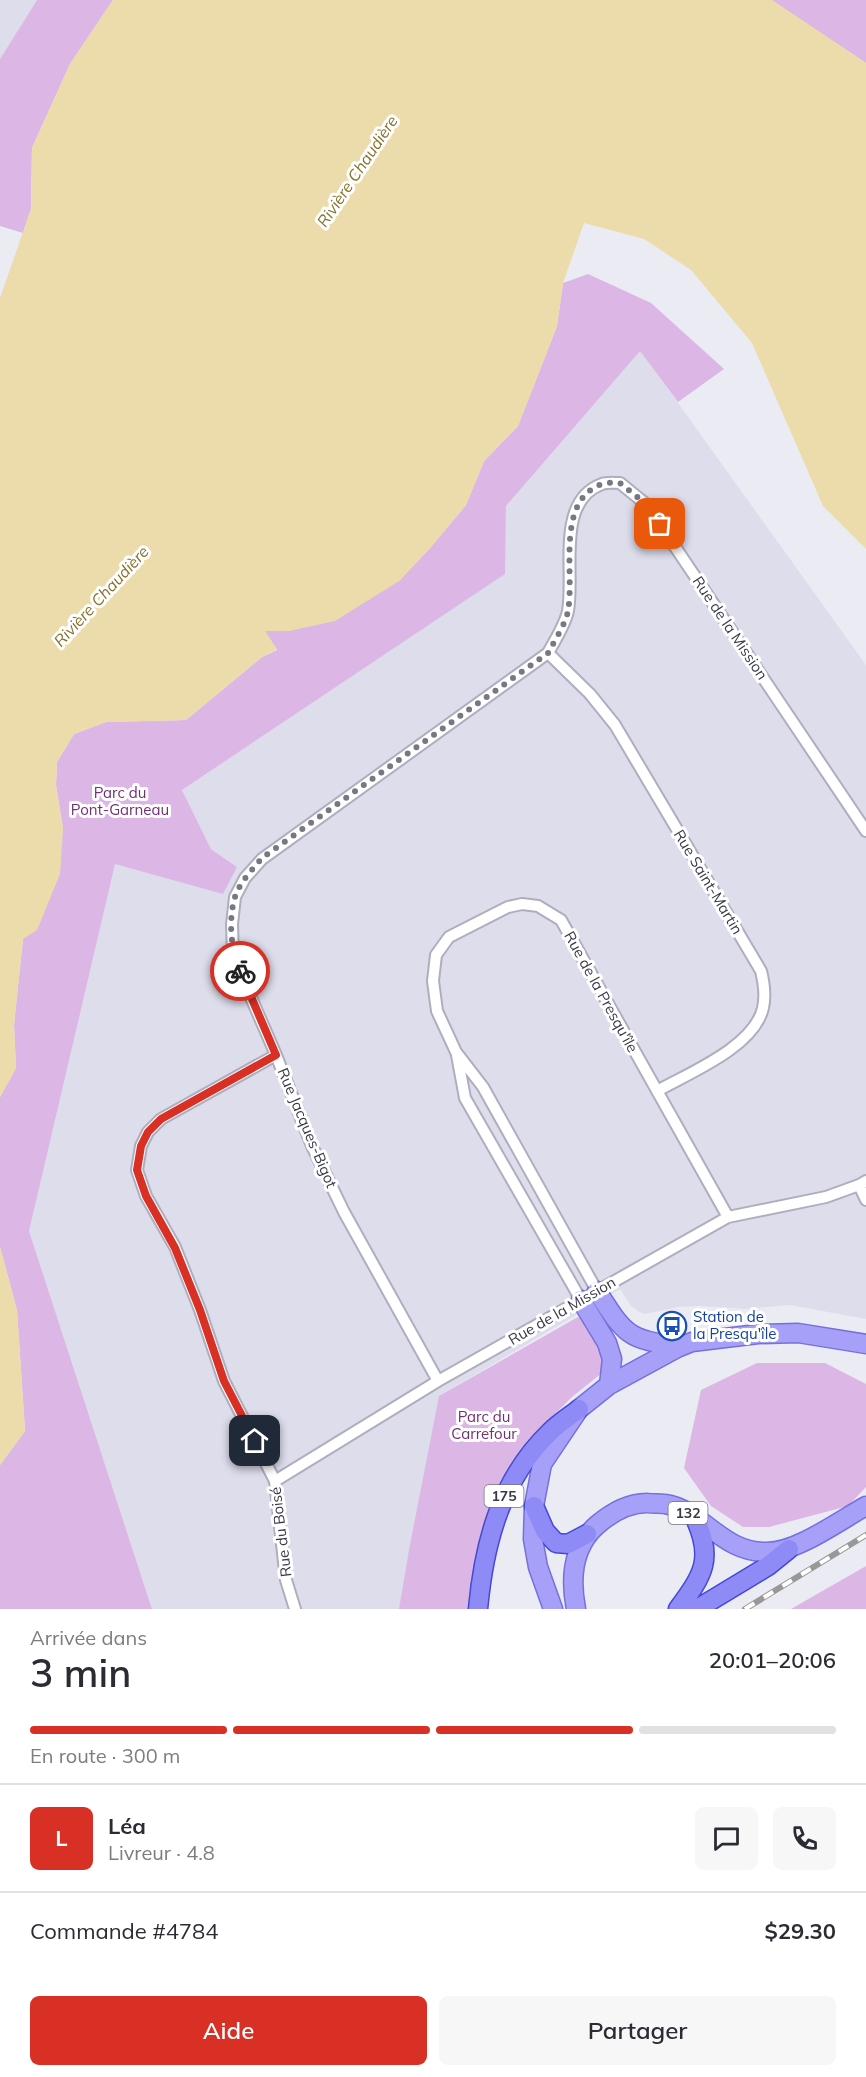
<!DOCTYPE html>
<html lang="fr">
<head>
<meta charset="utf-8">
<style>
	:root { --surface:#fff; --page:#f7f7f7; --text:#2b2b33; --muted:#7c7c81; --line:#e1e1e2; --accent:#d93025 }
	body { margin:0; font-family:Mulish,sans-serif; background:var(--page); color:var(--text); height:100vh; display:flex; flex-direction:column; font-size:22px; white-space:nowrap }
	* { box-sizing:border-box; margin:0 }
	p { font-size:20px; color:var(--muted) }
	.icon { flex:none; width:33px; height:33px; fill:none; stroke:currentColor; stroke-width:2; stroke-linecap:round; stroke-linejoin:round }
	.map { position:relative; height:1609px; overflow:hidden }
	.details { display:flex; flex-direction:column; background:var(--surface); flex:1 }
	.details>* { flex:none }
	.pin { position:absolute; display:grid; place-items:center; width:51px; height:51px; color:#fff; margin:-26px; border-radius:12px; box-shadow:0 3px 9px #0006 }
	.courier { position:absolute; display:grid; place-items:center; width:60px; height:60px; margin:-30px; border:4px solid #d93025; border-radius:50%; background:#fff; color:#222; box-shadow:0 2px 8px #0007 }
	.head em { font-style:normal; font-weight:600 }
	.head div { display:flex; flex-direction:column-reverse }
	.head { display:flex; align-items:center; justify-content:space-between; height:102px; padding:0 30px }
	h1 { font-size:39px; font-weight:600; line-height:45px }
	.bar { display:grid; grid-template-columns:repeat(4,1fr); gap:9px 6px; align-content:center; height:72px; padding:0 30px }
	.bar i { height:8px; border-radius:4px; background:var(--line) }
	.bar .on { background:var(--accent) }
	.bar p { grid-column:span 4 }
	.line { display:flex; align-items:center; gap:15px; padding:0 30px; border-top:2px solid var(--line) }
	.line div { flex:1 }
	.round { display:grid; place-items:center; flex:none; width:63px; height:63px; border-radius:9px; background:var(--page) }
	.primary-button { display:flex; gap:12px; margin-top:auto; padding:12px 30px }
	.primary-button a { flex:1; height:69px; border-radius:9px; background:var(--accent); color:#fff; font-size:24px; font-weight:600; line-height:69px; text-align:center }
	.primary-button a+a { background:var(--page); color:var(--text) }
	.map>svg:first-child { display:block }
	.residential { fill:#deddec }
	.green { fill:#dcb7e5 }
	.water { fill:#ecdcac }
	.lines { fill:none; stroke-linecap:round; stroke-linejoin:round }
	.minor-casing { stroke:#aeaebf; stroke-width:14 }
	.primary-casing { stroke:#7571dc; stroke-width:21 }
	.trunk-casing { stroke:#4549d4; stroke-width:21 }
	.minor { stroke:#fff; stroke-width:10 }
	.primary { stroke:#a6a0f8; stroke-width:18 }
	.trunk { stroke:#8e8bf6; stroke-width:18 }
	.rail-casing { stroke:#989898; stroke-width:6 }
	.rail { stroke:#fff; stroke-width:4; stroke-dasharray:11; stroke-linecap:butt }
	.done { stroke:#777884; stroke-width:6; stroke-dasharray:0 10.8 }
	.route { stroke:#d93025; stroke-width:8 }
	.labels { text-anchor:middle; stroke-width:6; stroke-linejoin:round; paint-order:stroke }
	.shield { fill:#fff; stroke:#74757f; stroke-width:1.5 }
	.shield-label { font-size:14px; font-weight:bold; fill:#393a48 }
	.street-label { font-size:15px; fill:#393a48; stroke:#fff }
	.park-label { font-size:15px; fill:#742f77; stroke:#fff }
	.transit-label { font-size:15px; fill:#164399; stroke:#fff; text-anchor:start }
	.water-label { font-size:16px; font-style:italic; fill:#87722e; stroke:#fff }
</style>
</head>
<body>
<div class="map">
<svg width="866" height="1609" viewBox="0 0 866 1609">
	<rect width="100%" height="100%" fill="#ebebf4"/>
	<path class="residential" d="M0,0H37L0,59Z
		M640,350L866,665V1319L790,1305L745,1309L701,1306L678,1307L645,1314L639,1312L631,1306L620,1289L439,1396L401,1609H152L29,1231L102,860L237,867L211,849L182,790L504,574L506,506Z"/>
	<path class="green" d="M37,0H113L70,64L32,148L31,209L23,233L0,226V59Z
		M772,0H866V63L775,3Z
		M588,274L651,303L724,369L678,402L640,351L506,506L505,574L182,790L211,849L237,867L223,894L115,864L29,1231L152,1609H0V1465L25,1431L17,1310L0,1247V1097L16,1068L14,1025L23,939L63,829L56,785L57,762L74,734L106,722L186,720L262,657L277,650L264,631H289L399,581L430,548L466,505L484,461L518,426L557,326L563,283Z
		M578,1317L588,1322L605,1354L602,1373L572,1397L545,1424L522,1455L475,1609H399L409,1550L439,1396Z
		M757,1363H825L866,1384V1487L848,1506L769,1527H743L711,1506L684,1468L701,1390Z
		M866,1566V1609H791Z"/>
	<path class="water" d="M113,0H772L866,63V549L823,506L752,343L691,270L644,239L584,223L563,283L557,326L518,426L484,461L466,505L430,548L399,581L335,621L289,631H265L277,649L262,657L186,720L106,722L74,734L57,762L56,785L63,829L60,874L37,930L23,939L14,1025L16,1068L0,1097V298L31,209L32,148L70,64Z
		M0,1247L17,1310L25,1431L0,1465Z"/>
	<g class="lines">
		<g class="minor-casing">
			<path id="minor" d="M548,653L590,694L615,725L761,971C764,983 766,995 763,1008C754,1047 689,1073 657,1091
				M276,1055L161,1119L148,1132L141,1146L137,1170L146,1196L175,1247L200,1310L224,1381L275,1481L286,1580L295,1609
				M457,1055L465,1098L581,1300
				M859,1185L866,1200
				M597,1291L483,1087L456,1052L437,1011L433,981L436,955L449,937L508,907L522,904L538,906L561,920L728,1217
				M438,1381L344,1212L312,1146L276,1055L233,956L232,924L235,897L245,878L262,859L548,653C555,640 565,625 568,611C575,572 555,501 602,484C607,482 614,483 620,483L647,505L866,831
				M275,1481L438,1381L728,1217L826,1197L859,1185L866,1181"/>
		</g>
		<g class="primary-casing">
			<path id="primary" d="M597,1291C625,1335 628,1340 680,1346
				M581,1300L607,1343L612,1359L609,1385
				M553,1609L538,1567L533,1539L534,1506L542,1464L579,1409L609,1385L677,1348L692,1342L758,1334L798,1333L866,1344
				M576,1609C570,1578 572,1547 597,1525C611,1513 628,1503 647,1503C653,1504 659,1503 665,1504C702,1509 721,1553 767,1552C797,1552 839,1521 866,1506"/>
		</g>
		<g class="trunk-casing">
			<path id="trunk" d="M534,1506L545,1531L556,1543L568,1544L587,1534
				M478,1609C484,1543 501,1479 550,1432C559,1423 570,1416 579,1409
				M678,1609C703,1575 714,1559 695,1518
				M697,1609L768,1566L789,1549"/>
		</g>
		<use href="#minor" class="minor"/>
		<use href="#primary" class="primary"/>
		<use href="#trunk" class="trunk"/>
		<g class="rail-casing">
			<path id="rail" d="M745,1609L866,1535"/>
		</g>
		<use href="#rail" class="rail"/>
	</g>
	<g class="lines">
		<path class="done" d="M240,971C231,950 228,920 235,897C240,882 252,870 262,858L548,653C555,640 565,625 568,611C575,572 555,501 602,484C607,482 614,483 620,483L647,505L660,524"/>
		<path class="route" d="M240,971L276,1055L161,1119L148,1132L141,1146L137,1170L146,1196L175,1248L200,1310L224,1381L255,1441"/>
	</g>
	<defs>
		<g id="bus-ring" transform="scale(1.5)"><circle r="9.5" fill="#fff" stroke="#1a4fb4" stroke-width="1.5"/><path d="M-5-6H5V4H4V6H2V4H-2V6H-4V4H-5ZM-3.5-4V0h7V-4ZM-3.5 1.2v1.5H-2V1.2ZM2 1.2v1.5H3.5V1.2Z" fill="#1a4fb4"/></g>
	</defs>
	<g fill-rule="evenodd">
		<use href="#bus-ring" x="672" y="1326"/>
	</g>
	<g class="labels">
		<g class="shield">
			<rect x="484.5" y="1485" width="39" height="22" rx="4.5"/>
			<rect x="668.5" y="1502" width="39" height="22" rx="4.5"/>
		</g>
		<g class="shield-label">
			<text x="504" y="1501">175</text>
			<text x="688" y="1518">132</text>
		</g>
		<g class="street-label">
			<text transform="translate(730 628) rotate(56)" y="5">Rue de la Mission</text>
			<text transform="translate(708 882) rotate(59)" y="5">Rue Saint-Martin</text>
			<text transform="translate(601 992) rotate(61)" y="5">Rue de la Presqu'île</text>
			<text transform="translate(307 1128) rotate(67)" y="5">Rue Jacques-Bigot</text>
			<text transform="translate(562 1311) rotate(-30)" y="5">Rue de la Mission</text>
			<text transform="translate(281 1532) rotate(-97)" y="5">Rue du Boisé</text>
		</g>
		<g class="park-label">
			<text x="120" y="798">Parc du<tspan x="120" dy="17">Pont-Garneau</tspan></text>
			<text x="484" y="1422">Parc du<tspan x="484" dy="17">Carrefour</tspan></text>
		</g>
		<g class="transit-label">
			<text x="693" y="1322">Station de<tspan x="693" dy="17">la Presqu'île</tspan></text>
		</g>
		<g class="water-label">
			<text transform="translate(357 171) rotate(-56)" y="6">Rivière Chaudière</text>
			<text transform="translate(101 596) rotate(-47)" y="6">Rivière Chaudière</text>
		</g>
	</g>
</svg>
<div class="pin" style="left:660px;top:524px;background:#ea580c"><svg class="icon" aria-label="bag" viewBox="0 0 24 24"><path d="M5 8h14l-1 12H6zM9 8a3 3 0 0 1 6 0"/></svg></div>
<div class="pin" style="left:255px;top:1441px;background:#1f2937"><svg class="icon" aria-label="home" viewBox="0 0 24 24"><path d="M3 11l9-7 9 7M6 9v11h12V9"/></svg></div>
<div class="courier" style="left:240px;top:971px"><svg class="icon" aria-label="bike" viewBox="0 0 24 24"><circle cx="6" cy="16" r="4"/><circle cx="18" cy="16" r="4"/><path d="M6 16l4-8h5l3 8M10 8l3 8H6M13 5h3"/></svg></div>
</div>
<section class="details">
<div class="head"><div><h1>3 min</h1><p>Arrivée dans</p></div><em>20:01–20:06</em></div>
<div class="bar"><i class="on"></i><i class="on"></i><i class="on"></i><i></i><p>En route · 300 m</p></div>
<div class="line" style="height:108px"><b class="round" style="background:var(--accent);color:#fff">L</b><div><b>Léa</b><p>Livreur · 4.8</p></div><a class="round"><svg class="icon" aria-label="chat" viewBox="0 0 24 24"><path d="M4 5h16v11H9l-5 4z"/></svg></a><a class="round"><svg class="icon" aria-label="phone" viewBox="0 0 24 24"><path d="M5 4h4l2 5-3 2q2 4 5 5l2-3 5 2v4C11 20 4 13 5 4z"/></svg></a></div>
<div class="line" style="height:78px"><div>Commande #4784</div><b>$29.30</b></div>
<div class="primary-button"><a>Aide</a><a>Partager</a></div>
</section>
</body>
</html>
